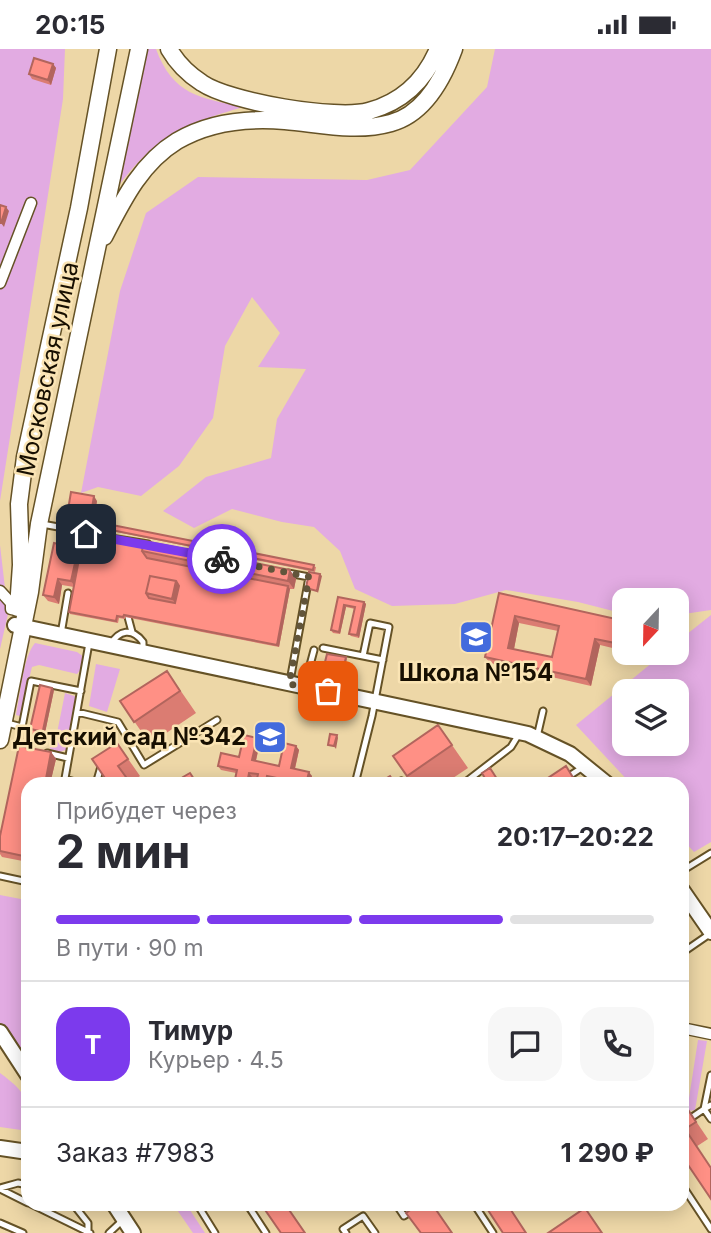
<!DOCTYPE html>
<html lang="ru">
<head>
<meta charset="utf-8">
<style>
	:root { --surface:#fff; --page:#f7f7f7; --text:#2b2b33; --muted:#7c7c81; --line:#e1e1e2; --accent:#7c3aed }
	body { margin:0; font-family:Inter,sans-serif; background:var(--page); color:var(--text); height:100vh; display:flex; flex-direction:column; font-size:26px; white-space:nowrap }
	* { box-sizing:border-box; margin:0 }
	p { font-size:23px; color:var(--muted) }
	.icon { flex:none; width:38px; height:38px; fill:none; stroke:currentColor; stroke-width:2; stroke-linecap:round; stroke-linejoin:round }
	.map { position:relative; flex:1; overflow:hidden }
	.side { position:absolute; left:21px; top:728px; width:668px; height:434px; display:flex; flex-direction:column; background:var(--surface); border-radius:21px; box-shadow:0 4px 18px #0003 }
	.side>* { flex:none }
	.needle { width:46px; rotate:202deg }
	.fabs { position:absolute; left:612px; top:539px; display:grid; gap:14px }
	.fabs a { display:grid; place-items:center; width:77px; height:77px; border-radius:14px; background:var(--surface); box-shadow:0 4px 18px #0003; font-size:35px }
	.pin { position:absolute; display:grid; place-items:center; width:60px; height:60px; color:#fff; margin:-30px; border-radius:14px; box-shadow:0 4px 10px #0006 }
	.courier { position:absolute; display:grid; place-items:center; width:70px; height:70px; margin:-35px; border:5px solid #7c3aed; border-radius:50%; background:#fff; color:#222; box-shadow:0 2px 9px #0007 }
	.headline em { font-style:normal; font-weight:700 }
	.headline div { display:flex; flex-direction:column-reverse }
	.headline { display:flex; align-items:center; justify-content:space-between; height:119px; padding:0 35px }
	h1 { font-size:46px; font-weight:700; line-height:52px }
	.bar { display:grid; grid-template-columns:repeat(4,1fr); gap:10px 7px; align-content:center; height:84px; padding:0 35px }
	.bar i { height:9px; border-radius:5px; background:var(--line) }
	.bar .current { background:var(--accent) }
	.bar p { grid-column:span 4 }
	.line { display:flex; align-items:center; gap:18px; padding:0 35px; border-top:2px solid var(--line) }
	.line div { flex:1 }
	.round { display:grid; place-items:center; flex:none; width:74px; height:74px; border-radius:21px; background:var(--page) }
	.status { display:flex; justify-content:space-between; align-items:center; height:49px; padding:0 35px; background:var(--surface); direction:ltr }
	.status svg { height:19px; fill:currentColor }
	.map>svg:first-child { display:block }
	.green { fill:#e2abe2; fill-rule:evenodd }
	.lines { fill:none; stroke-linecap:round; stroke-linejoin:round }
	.lane-casing { stroke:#655226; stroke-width:9 }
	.street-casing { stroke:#655226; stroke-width:13 }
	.secondary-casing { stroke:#655226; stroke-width:18 }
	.primary-casing { stroke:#655226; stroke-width:19 }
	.lane { stroke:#fff; stroke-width:5 }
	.street { stroke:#fff; stroke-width:10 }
	.secondary { stroke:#fff; stroke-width:14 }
	.primary { stroke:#fff; stroke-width:16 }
	.wall { fill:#db7c72; fill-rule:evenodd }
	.shaded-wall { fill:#b2655d }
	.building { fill:#ff9085; stroke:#b2655d; stroke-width:2; fill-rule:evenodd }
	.done { stroke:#62553b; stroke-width:7; stroke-dasharray:0 12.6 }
	.route { stroke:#7c3aed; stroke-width:9 }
	.labels { text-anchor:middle; stroke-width:5; stroke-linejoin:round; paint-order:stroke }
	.street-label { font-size:24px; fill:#170f01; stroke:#fae4b4 }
	.poi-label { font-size:24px; font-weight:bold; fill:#170f01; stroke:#fae4b4 }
</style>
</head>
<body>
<div class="status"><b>20:15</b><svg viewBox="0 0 49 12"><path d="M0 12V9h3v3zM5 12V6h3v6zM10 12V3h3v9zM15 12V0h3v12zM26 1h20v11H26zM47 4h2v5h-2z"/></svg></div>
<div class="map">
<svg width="711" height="1184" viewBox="0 0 711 1184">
	<rect width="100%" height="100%" fill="#edd7a7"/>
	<path class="green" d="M0,0H65L63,50L0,452Z
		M147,0H156C173,46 200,49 243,58C182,76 156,87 117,139Z
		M495,0H711V561L677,566V551H625V565L578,553L506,541L455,555L392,557L355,540L340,502L314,478L282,473L232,460L194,479L163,462L206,428L271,409L277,370L306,320L258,318L280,284L252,248L225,297L213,369L179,417L141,447L98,438L81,444L120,242L146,164L198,128L367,131L410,121L487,38Z
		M0,496L8,565L0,600Z
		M711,566V793L694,803L683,791L682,735H631L576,676L664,604H677V593ZM625,642H677V695H625Z
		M35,594L77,603L84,608L82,619L77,625L39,616L32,618L20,667L16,666C20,647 23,608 35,594Z
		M96,615L120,620L107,663L89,657Z
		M65,644L77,648L68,700L60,703L50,700L51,688L56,689Z
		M28,843V1016L0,974V846L26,851Z
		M698,991L707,992L695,1061L687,1062Z
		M0,1024C27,1044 28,1049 28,1082L0,1078Z
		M173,1155H186L205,1184H193Z"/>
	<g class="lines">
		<g class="lane-casing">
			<path id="lane" d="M42,475L80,482L76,502
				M86,485L148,495
				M288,524L309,528L290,632
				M129,563L128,568L132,583
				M61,585L68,544
				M110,596C119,581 132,578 143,593V603
				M323,599L383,611
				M305,635L314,601
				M77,663L118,673L144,716L217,671
				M7,674L22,678L31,632L81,642
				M537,688L543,662
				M47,704L68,709
				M65,730L82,735
				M64,735L89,594
				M96,735L102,714
				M355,735L372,667L389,578L370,574L363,607
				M396,735L401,732L403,735
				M463,735L511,698L519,685
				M557,735L583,718
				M682,822L711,804
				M0,827L28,833
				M682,904L711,884
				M711,1056L704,1060L711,1070
				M682,1075L704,1060L711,1026
				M682,1136L711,1180
				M0,1139L18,1134L28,1136
				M0,1140L28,1154
				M31,1155L90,1184
				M73,1155L88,1174V1182
				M197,1155L215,1184
				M247,1155L266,1184
				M396,1155L404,1167L423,1155
				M474,1155L493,1184
				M0,1174L23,1184
				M109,1184L124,1170
				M346,1184L343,1180L363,1167L375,1184"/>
		</g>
		<g class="street-casing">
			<path id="street" d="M0,234L31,154
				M0,542L11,554V560L16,561
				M682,979L711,985"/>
		</g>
		<g class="secondary-casing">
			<path id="secondary" d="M15,576L528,685L570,705L607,735
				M682,841L711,883
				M0,983L28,1026
				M0,1099L28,1103
				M114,1155L133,1184"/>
		</g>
		<g class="primary-casing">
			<path id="primary" d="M169,0C177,14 188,25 202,34C230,53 337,71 369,62C402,53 425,31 438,0
				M104,188C123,151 141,114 177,92C209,73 249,69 285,72C320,75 356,84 391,74C424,65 443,30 454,0
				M18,559L21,516L19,455L25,408L79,159L108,0
				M0,691L30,543L39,475L139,0"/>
		</g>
		<use href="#lane" class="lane"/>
		<use href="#street" class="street"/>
		<use href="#secondary" class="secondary"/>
		<use href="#primary" class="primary"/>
	</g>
	<path class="wall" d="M53,15L56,19L51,36L32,30L29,25Z
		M97,452L93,472L316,518L315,523L92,478V482L69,477L66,473Z
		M83,489L290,521L296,530L294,540H290L279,598L125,568V570L119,569L118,574L70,565L69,563L74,538L62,536L59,555L48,552L43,546L67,502V503L77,505L79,509Z
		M499,544L625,572V602L600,596L591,637L490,614L485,608ZM519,574L558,582L552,608L514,600Z
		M338,548L364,553L366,555L359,589L351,587L349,585L355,560L346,558L340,585L333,584L331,581Z
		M346,608L347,610L345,619L327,615L325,613Z
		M167,622L196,664L150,695L120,652Z
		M54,641L42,698L29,695L25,689Z
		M438,676L468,719L444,735H413L393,707Z
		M260,693L256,712L279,717L296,697L299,701L295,720L312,727L310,735H276V733L270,732V735H265L260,734L257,729L252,728L251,735H234L236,724L221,721L218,717L239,708Z
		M117,694L140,727L131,734L109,735Z
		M19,697L51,703L56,710L50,735H28V813L2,808L0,805V787Z
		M685,1056L708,1090L682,1107Z"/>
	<path class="shaded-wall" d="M53,15L56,19L51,36L48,31Z
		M6,158L9,162L4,178L1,174Z
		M94,447L97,452L92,482L89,477Z
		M77,505L81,511L76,539L71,532Z
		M290,521L296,530L294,540L288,532Z
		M320,525L322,527L318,544L317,542Z
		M58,530L62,536L59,555L54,548Z
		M176,532L180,539L177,556L172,550Z
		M288,537L290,540L279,598L277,596Z
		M364,553L366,555L359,589L357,586Z
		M344,556L346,558L340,585L339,583Z
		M515,567L519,574L513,605L508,599Z
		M595,590L600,596L591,637L586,630Z
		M52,639L54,641L42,698L37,691Z
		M337,686L338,689L336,700L334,697Z
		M257,689L260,693L255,715L252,711Z
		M296,697L299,701L294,723L291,719Z
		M51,703L56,710L50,735H45Z
		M309,723L312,727L310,735H306Z
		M249,724L252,728L251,735H247Z"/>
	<path class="building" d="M34,9L53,15L48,31L29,25Z
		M0,156L6,158L1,174H0Z
		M71,443L94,447L89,477L66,473Z
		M92,472L314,516L313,521L91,477Z
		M83,489L143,497L142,502L147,509L288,537L277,596L124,566L123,568L117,567L116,572L69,563ZM150,527L176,532L179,537L175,554L149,549L146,544Z
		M144,492L290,521L288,532L142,502Z
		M54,494L63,496L61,502L77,505L71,532L58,530L54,548L43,546Z
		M309,523L320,525L317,542L306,539Z
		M150,527L176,532L172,550L146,544Z
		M499,544L625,572V596L595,590L586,630L485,608ZM515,567L559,577L552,608L508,599Z
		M338,548L364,553L357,586L349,585L355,558L344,556L339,583L331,581Z
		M327,605L346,608L344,617L325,613Z
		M167,622L180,642L134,673L120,652Z
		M40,636L52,639L42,686L39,682L30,680Z
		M438,676L452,696L407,727L393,707Z
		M27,679L39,682L37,691L25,689Z
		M330,685L337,686L334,697L328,696Z
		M244,686L257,689L252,711L279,717L284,694L296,697L291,719L309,723L306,735L290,732L289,735H276L277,729L267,727L266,732L257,730L258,725L249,724L247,735H234L237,721L218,717L221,704L239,708Z
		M117,694L128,710L118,717L131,735H109L92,710Z
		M19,697L51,703L45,735H28V808L0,802V787Z
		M566,717L577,735H544L542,733Z
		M490,719L499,733L497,735H488L482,724Z
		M190,724L196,733L192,735H187L183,728Z
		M390,727L395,735H377Z
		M685,1056L696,1073L685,1080L711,1119V1150L682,1107V1058Z
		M261,1155H285L305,1184H281Z
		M419,1155H432L452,1184H421L406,1164Z
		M484,1155H507L526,1184H503Z
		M585,1159L602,1184H548Z"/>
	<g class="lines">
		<path class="done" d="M222,510L309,528L289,635L328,642"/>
		<path class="route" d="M86,485L222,510"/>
	</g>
	<defs>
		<g id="school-square" transform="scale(1.75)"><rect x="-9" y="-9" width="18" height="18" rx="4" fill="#436bdd" stroke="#fae4b4"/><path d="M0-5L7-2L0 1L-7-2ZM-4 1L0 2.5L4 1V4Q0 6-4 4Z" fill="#fff"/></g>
	</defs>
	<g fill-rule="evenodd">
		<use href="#school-square" x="476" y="588"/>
		<use href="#school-square" x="270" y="688"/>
	</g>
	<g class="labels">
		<g class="street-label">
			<text transform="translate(48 320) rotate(-78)" y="8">Московская улица</text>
		</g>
		<g class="poi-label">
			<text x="476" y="632">Школа №154</text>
			<text x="246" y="696" text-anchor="end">Детский сад №342</text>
		</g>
	</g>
</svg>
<div class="fabs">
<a><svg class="needle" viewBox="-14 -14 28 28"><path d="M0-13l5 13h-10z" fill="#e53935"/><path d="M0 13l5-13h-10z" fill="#7c7c81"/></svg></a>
<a><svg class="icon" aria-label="layers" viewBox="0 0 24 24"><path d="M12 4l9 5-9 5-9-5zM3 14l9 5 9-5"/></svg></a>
</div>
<div class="pin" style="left:328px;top:642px;background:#ea580c"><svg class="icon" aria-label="bag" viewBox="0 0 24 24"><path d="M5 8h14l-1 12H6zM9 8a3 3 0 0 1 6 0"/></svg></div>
<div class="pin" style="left:86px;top:485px;background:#1f2937"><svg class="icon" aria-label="home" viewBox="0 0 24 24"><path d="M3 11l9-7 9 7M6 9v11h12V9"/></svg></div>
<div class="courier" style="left:222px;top:510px"><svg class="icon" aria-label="bike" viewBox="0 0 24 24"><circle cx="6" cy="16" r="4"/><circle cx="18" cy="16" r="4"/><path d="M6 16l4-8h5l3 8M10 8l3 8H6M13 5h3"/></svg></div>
<section class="side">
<div class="headline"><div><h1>2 мин</h1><p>Прибудет через</p></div><em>20:17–20:22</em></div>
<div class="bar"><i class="current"></i><i class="current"></i><i class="current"></i><i></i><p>В пути · 90 m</p></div>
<div class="line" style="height:126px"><b class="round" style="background:var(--accent);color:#fff">Т</b><div><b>Тимур</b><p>Курьер · 4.5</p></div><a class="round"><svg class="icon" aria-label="chat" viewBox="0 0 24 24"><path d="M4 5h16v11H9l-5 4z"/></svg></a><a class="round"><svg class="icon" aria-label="phone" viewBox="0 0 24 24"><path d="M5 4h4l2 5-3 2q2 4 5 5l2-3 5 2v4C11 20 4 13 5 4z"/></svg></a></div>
<div class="line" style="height:91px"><div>Заказ #7983</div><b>1 290 ₽</b></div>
</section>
</div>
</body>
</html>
